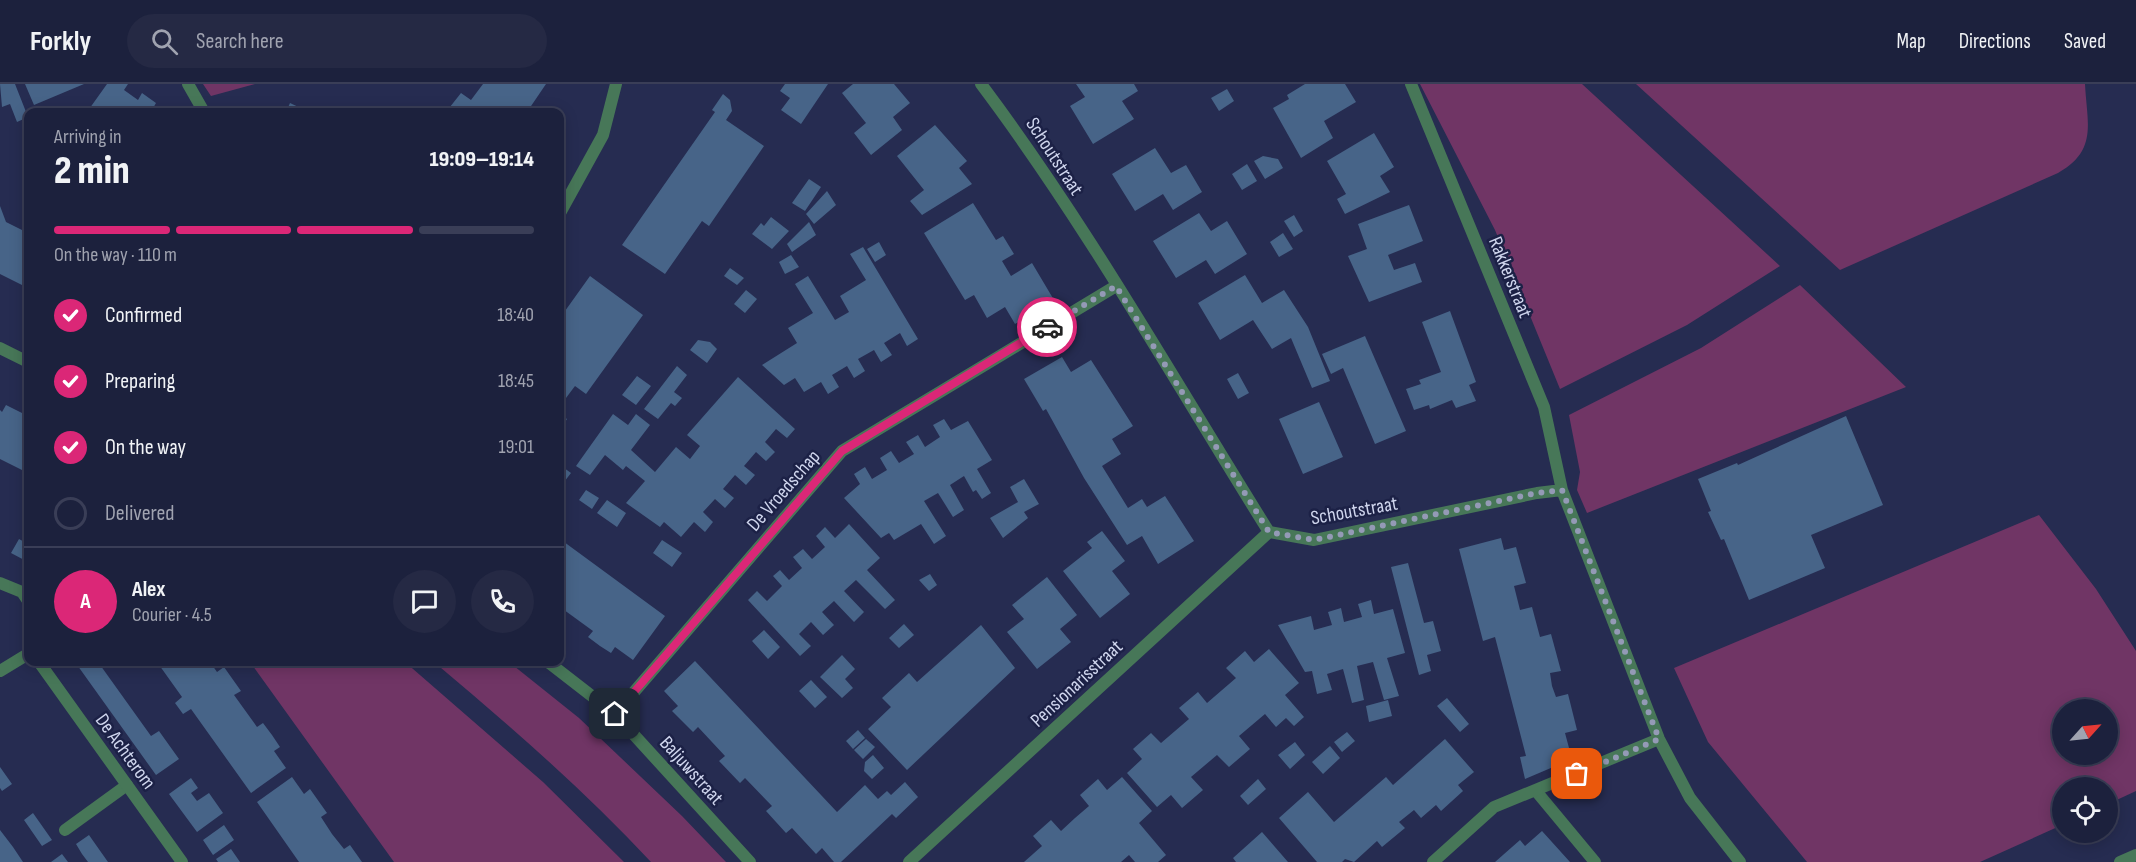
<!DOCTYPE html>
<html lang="en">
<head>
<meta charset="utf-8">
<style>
	:root { --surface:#1c213d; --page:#252944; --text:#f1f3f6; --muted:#a0a3b0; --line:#3a3e57; --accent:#db2777 }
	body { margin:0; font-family:"Sofia Sans Condensed",sans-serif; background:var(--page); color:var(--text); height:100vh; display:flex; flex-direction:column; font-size:22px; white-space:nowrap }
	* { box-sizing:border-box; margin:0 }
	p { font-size:20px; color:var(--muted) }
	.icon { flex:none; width:33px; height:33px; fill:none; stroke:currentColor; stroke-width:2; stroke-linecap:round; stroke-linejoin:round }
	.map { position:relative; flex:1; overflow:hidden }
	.details { position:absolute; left:24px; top:24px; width:540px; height:558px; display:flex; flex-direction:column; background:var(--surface); border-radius:12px; box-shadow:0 3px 15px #0003,0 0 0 2px var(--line) }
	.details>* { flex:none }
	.needle { width:39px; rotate:63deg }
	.controls { position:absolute; left:2052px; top:615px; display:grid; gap:12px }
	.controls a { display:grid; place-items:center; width:66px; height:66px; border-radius:50%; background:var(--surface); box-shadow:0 3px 15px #0003,0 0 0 2px var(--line); font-size:30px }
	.pin { position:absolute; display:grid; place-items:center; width:51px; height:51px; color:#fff; margin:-26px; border-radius:12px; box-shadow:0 3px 9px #0006 }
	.courier { position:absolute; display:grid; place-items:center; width:60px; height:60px; margin:-30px; border:4px solid #db2777; border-radius:50%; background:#fff; color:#222; box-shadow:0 2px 8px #0007 }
	.headline em { font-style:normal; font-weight:800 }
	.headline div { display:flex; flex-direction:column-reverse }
	.headline { display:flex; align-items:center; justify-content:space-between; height:102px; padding:0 30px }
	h1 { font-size:39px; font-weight:800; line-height:45px }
	.bar { display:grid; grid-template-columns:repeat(4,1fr); gap:9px 6px; align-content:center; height:72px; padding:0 30px }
	.bar i { height:8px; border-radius:4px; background:var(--line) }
	.bar .selected { background:var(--accent) }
	.bar p { grid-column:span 4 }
	.line { display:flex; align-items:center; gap:15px; padding:0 30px; border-top:2px solid var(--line) }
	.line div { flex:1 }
	.round { display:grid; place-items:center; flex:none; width:63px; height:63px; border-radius:32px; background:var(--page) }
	ol { padding:0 30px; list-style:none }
	li { display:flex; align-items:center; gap:18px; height:66px }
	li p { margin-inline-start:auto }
	li .icon { padding:6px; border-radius:50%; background:var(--accent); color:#fff; stroke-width:4 }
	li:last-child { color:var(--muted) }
	li i { width:33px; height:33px; border:3px solid var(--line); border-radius:50% }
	header { display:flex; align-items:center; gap:36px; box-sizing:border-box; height:84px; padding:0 30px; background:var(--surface); border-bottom:2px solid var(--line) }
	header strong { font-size:28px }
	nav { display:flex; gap:33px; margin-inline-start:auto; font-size:21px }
	.search { width:420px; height:54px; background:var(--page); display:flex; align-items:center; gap:15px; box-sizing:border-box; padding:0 21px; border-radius:33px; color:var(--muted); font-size:22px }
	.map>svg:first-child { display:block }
	.green { fill:#703565; fill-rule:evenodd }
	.building { fill:#476488 }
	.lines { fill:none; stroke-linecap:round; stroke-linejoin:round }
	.service { stroke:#477758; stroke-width:12 }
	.minor { stroke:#477758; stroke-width:12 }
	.tertiary { stroke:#477758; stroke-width:12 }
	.done { stroke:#949ab6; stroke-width:6; stroke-dasharray:0 10.8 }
	.route { stroke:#db2777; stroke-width:8 }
	.labels { text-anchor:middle; stroke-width:5; stroke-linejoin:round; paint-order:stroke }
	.street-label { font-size:20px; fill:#cfd5ed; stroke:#1c2146 }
</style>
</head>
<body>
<header>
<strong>Forkly</strong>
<div class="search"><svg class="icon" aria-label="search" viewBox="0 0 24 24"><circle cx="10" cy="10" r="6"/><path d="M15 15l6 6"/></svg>Search here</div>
<nav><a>Map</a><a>Directions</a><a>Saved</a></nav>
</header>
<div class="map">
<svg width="2136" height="778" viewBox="0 0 2136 778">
	<rect width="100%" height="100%" fill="#262c51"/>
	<path class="green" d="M203,0H255L211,12Z
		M1420,0H1582L1780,182L1687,241L1560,305L1495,146Z
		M1636,0H2085C2087,40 2098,66 2058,89L1840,186Z
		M1800,201L1906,303L1587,429L1577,406L1580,388L1569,331L1701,264Z
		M2039,431L2096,505L2136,567V707L2108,720V704H2062V741L1980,778H1807L1708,658L1674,584ZM2062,626H2108V670H2062Z
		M250,578H405L543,698L624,778H394Z
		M434,578H509L579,634L682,732L726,778H651C584,706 509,641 434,578Z"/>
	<path class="building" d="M0,0H15L28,33L17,38L10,20L2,23Z
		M25,0H84L34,21Z
		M107,0H128L124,6L138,16L142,9L156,19L152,26L156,28H87Z
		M483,0H546L527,28H446L461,9L471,16Z
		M785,0H828L801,40L781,26L790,14L780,7Z
		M853,0H894L910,19L893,33L902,46L871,71L854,49L866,39L842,9Z
		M1076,0H1134L1138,7L1122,17L1134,35L1093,60L1070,22L1085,13Z
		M1305,0H1345L1356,18L1324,37L1333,54L1301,74L1273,24L1289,15L1287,11Z
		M1227,5L1234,17L1219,27L1211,14Z
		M723,10L730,16L732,27L726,36L764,62L709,142L702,137L665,190L622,161L715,28L712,26Z
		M290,19L309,28H286Z
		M435,23L444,28H431Z
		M935,41L967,77L959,84L972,100L922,131L910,117L924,106L897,72Z
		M1374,49L1394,83L1380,92L1390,108L1345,130L1337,115L1346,110L1327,77Z
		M1155,64L1171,89L1186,81L1202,108L1173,126L1163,110L1135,127L1112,90Z
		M1263,72L1278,75L1283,84L1265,95L1254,77Z
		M1247,80L1257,97L1242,106L1232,90Z
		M809,95L821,103L805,127L792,119Z
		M827,107L836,121L814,140L806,130Z
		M973,119L996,156L1003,152L1014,170L1002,177L1011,192L1032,179L1054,216L1015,240L1005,223L987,234L974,211L965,216L924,149Z
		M1409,121L1423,157L1388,171L1394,186L1415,179L1422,198L1369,218L1348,172L1367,165L1358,140Z
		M0,122L6,138L28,149V204L0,190Z
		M1199,129L1211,147L1227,137L1247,170L1215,190L1206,176L1176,194L1153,157Z
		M1294,131L1303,147L1294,153L1284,137Z
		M771,133L789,147L772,165L752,150L761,139L764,142Z
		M809,138L816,151L792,168L787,160Z
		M1283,149L1293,165L1279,173L1270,158Z
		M879,158L886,171L875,178L867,165Z
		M863,163L918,255L907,262L900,249L884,259L892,271L881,278L874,266L858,275L865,287L854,294L847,282L832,291L839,303L828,310L821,298L804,308L795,294L784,301L762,281L797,259L788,244L813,229L795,200L808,192L835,236L849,228L840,212L866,196L850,170Z
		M791,171L799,183L785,190L779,178Z
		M730,184L744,194L737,201L724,192Z
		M1245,191L1262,219L1284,206L1308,243L1330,297L1312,304L1291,254L1272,265L1253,236L1220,256L1198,219Z
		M590,192L643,231L586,310L575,302L560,322V234Z
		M746,206L757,215L745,229L734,220Z
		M1450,227L1476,298L1469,301L1476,317L1456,324L1452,316L1430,325L1429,321L1414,326L1406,305L1421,300L1419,296L1441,288L1422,238Z
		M1365,252L1406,347L1375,360L1343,284L1331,290L1322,270Z
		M698,256L710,258L717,265L707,279L690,266Z
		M1062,273L1071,288L1091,276L1133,342L1112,355L1121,370L1102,382L1128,424L1142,415L1147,423L1165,412L1194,457L1158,480L1142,452L1127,461L1084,394L1046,325L1043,327L1024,295Z
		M677,282L687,291L674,308L682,314L675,322L671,319L658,335L644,325Z
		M1238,289L1249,309L1238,315L1227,295Z
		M637,292L651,302L636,321L622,311Z
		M738,293L795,345L787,354L776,345L765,358L775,368L766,377L756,368L744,382L755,391L746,401L735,391L723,405L734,414L725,424L715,415L703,428L713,438L705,448L694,438L681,453L664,438L660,443L626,419L645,397L626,382L623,386L605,371L590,391L576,382L613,330L628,341L636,330L650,341L631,366L655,388L676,363L690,375L700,362L687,351Z
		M1319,318L1343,373L1303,390L1279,335Z
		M6,321L28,332V389L0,375V326L2,328Z
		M560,330L567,335L560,346Z
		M1846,332L1883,421L1811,451L1825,484L1749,516L1724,455L1721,456L1708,428L1711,427L1698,395L1737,379L1738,381Z
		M944,335L951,346L968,337L992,376L977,385L991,409L982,415L976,406L973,408L964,392L950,401L964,426L953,433L938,409L924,417L946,452L934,460L921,440L894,456L889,449L881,454L844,414L860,400L854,390L865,383L872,395L887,386L880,374L891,367L899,379L914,370L906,358L918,351L925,363L940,353L933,341Z
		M560,381L571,389L561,402L560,401Z
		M1024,395L1039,420L1024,428L1028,434L1003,454L990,434L1018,418L1010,403Z
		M586,406L599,414L592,425L579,416Z
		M607,416L626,429L617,443L597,429Z
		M849,440L880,474L867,486L895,516L885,525L856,496L844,507L864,528L854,538L834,517L822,528L834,541L823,551L811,538L799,550L811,562L800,572L748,516L757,507L767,517L782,502L773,492L780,486L789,496L802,484L793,473L803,465L812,475L825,463L816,452L825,443L835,454Z
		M1102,447L1125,477L1112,487L1130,510L1100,534L1063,487L1092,464L1087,458Z
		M1501,454L1504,466L1516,463L1526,499L1514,502L1520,526L1532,523L1540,553L1551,550L1561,587L1550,589L1552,602L1556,613L1568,610L1577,646L1565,649L1572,675L1525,695L1520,673L1526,672L1495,553L1483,557L1459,465Z
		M19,455L28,460V478L11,469Z
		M560,455L665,532L633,576L615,563L611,569L600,562L588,553L593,547L560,523Z
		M662,456L682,469L672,483L653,469Z
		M1408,479L1424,539L1433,537L1441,567L1427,571L1431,587L1419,591L1391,483Z
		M930,490L937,501L929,507L919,496Z
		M1047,493L1077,531L1060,545L1071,558L1037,585L1007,548L1024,535L1012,521Z
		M1371,516L1374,530L1393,525L1405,569L1387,574L1399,612L1384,616L1373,578L1357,582L1364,616L1352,619L1343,585L1327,590L1332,606L1317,610L1312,587L1305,588L1278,541L1311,532L1314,546L1332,541L1328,528L1341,524L1344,538L1362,533L1358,520Z
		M904,540L914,551L899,564L889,554Z
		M981,541L1015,584L907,686L868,645L891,623L882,614L909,589L917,598Z
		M764,546L780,563L768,575L752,557Z
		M1269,565L1299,599L1285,611L1304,633L1294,642L1286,634L1276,643L1265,630L1239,652L1250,665L1229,683L1217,671L1191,693L1203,706L1182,724L1171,711L1157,723L1127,689L1142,675L1133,665L1151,649L1161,659L1189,635L1179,624L1198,608L1207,619L1236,594L1226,584L1245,567L1254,578Z
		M842,571L855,585L845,595L853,604L842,614L820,593Z
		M695,577L837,728L865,701L878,715L887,707L891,711L905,698L918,713L896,734L892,730L841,778H834L822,764L816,770L792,744L786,749L766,727L772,722L745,694L740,699L719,677L725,672L698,643L693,648L672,627L678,622L664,607Z
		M75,578H98L151,652L159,647L179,675L156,691Z
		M157,578H210L217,588L224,583L241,607L234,611L257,643L263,639L272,651L280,663L274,667L286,684L251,709L191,625L183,630L175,619L182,613Z
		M811,596L827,613L815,624L799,607Z
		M1447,614L1469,640L1460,648L1437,622Z
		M1388,616L1392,632L1369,638L1366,622Z
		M858,646L865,654L853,665L846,657Z
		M1347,648L1355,657L1342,668L1334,658Z
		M866,655L875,663L863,675L854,666Z
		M1445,655L1474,688L1458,701L1463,707L1441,727L1436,721L1421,734L1414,726L1399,738L1405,744L1382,763L1377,757L1354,778L1345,775L1342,778H1317L1279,734L1308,708L1334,738L1386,693L1393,701Z
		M1295,658L1305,671L1290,685L1278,671Z
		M1330,662L1340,674L1323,690L1312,678Z
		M873,671L884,684L872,695L864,687L865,678Z
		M0,683L12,700L2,707L0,704Z
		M292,693L304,710L310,705L327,729L321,733L332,750L344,765L350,761L362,778H299L257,718Z
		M1122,693L1152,727L1139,739L1166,771L1158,778H1135L1129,771L1121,778H1024L1042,762L1033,752L1051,736L1061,747L1075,734L1089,722L1080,711L1098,695L1107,706Z
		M191,694L198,704L191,709L197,717L209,709L223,729L197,748L169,710Z
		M1258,695L1266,705L1248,721L1240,712Z
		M33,729L52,756L42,762L24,736Z
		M224,741L234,756L213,771L203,756Z
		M0,746L13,763L23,778H0Z
		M1542,747L1570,778H1495L1520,756L1525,762Z
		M1262,748L1288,778H1236L1233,774Z
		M89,751L96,761L108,778H88L82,770L76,760Z
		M231,765L240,778H218L216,775Z
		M62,770L68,778H51Z"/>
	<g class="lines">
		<path class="service" d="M0,587L28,570
			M1536,707L1595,778
			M65,746L127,701"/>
		<path class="minor" d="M188,0L204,28
			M981,0C1087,141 1175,298 1269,448L1314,456L1537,409L1562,406
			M1411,0L1544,323L1562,406L1659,655L1690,714L1740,778
			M560,129L603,51L616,0
			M0,264L28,278
			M0,499L22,508L28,517
			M39,578L182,778
			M548,578L615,630L750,778
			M615,630L842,367L1116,202
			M909,778L1269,448
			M1433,778L1494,723L1659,655"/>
		<path class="tertiary" d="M2120,778L2136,771"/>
	</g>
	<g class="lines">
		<path class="done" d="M1047,243L1116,202L1269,448L1314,456L1537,409L1562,406L1659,655L1577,690"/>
		<path class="route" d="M615,630L842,367L1047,243"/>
	</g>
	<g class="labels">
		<g class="street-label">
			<text transform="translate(1055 72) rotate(57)" y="7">Schoutstraat</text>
			<text transform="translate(1511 193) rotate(68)" y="7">Rakkerstraat</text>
			<text transform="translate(783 406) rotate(-49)" y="7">De Vroedschap</text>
			<text transform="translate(1354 426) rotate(-10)" y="7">Schoutstraat</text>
			<text transform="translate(1076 599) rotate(-43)" y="7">Pensionarisstraat</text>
			<text transform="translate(126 667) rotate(54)" y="7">De Achterom</text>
			<text transform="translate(692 686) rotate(48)" y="7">Baljuwstraat</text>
		</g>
	</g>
</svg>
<div class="controls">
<a><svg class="needle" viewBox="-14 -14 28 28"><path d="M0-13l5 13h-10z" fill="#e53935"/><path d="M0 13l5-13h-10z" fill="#a0a3b0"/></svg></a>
<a><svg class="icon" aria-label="locate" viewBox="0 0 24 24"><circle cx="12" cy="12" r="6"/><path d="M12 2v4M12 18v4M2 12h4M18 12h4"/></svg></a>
</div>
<div class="pin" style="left:1577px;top:690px;background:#ea580c"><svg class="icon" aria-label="bag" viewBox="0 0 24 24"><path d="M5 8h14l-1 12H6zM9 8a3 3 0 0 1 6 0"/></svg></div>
<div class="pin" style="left:615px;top:630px;background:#1f2937"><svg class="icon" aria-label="home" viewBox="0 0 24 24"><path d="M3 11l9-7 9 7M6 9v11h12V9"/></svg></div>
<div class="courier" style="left:1047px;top:243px"><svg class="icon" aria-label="car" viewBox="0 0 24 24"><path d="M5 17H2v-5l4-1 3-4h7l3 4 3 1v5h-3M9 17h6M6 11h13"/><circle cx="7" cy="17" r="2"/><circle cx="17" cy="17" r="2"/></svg></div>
<section class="details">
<div class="headline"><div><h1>2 min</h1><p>Arriving in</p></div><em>19:09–19:14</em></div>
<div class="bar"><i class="selected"></i><i class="selected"></i><i class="selected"></i><i></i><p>On the way · 110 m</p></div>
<ol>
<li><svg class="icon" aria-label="check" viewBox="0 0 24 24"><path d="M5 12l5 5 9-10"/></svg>Confirmed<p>18:40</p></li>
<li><svg class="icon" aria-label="check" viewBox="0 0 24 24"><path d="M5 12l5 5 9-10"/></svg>Preparing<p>18:45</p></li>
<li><svg class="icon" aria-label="check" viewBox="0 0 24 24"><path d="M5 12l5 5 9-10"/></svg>On the way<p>19:01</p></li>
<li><i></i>Delivered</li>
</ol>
<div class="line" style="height:108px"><b class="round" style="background:var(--accent);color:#fff">A</b><div><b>Alex</b><p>Courier · 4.5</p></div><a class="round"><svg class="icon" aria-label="chat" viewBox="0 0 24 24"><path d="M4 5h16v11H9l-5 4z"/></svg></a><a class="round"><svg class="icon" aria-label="phone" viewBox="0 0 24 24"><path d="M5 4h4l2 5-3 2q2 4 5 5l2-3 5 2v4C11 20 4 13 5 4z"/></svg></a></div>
</section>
</div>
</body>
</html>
